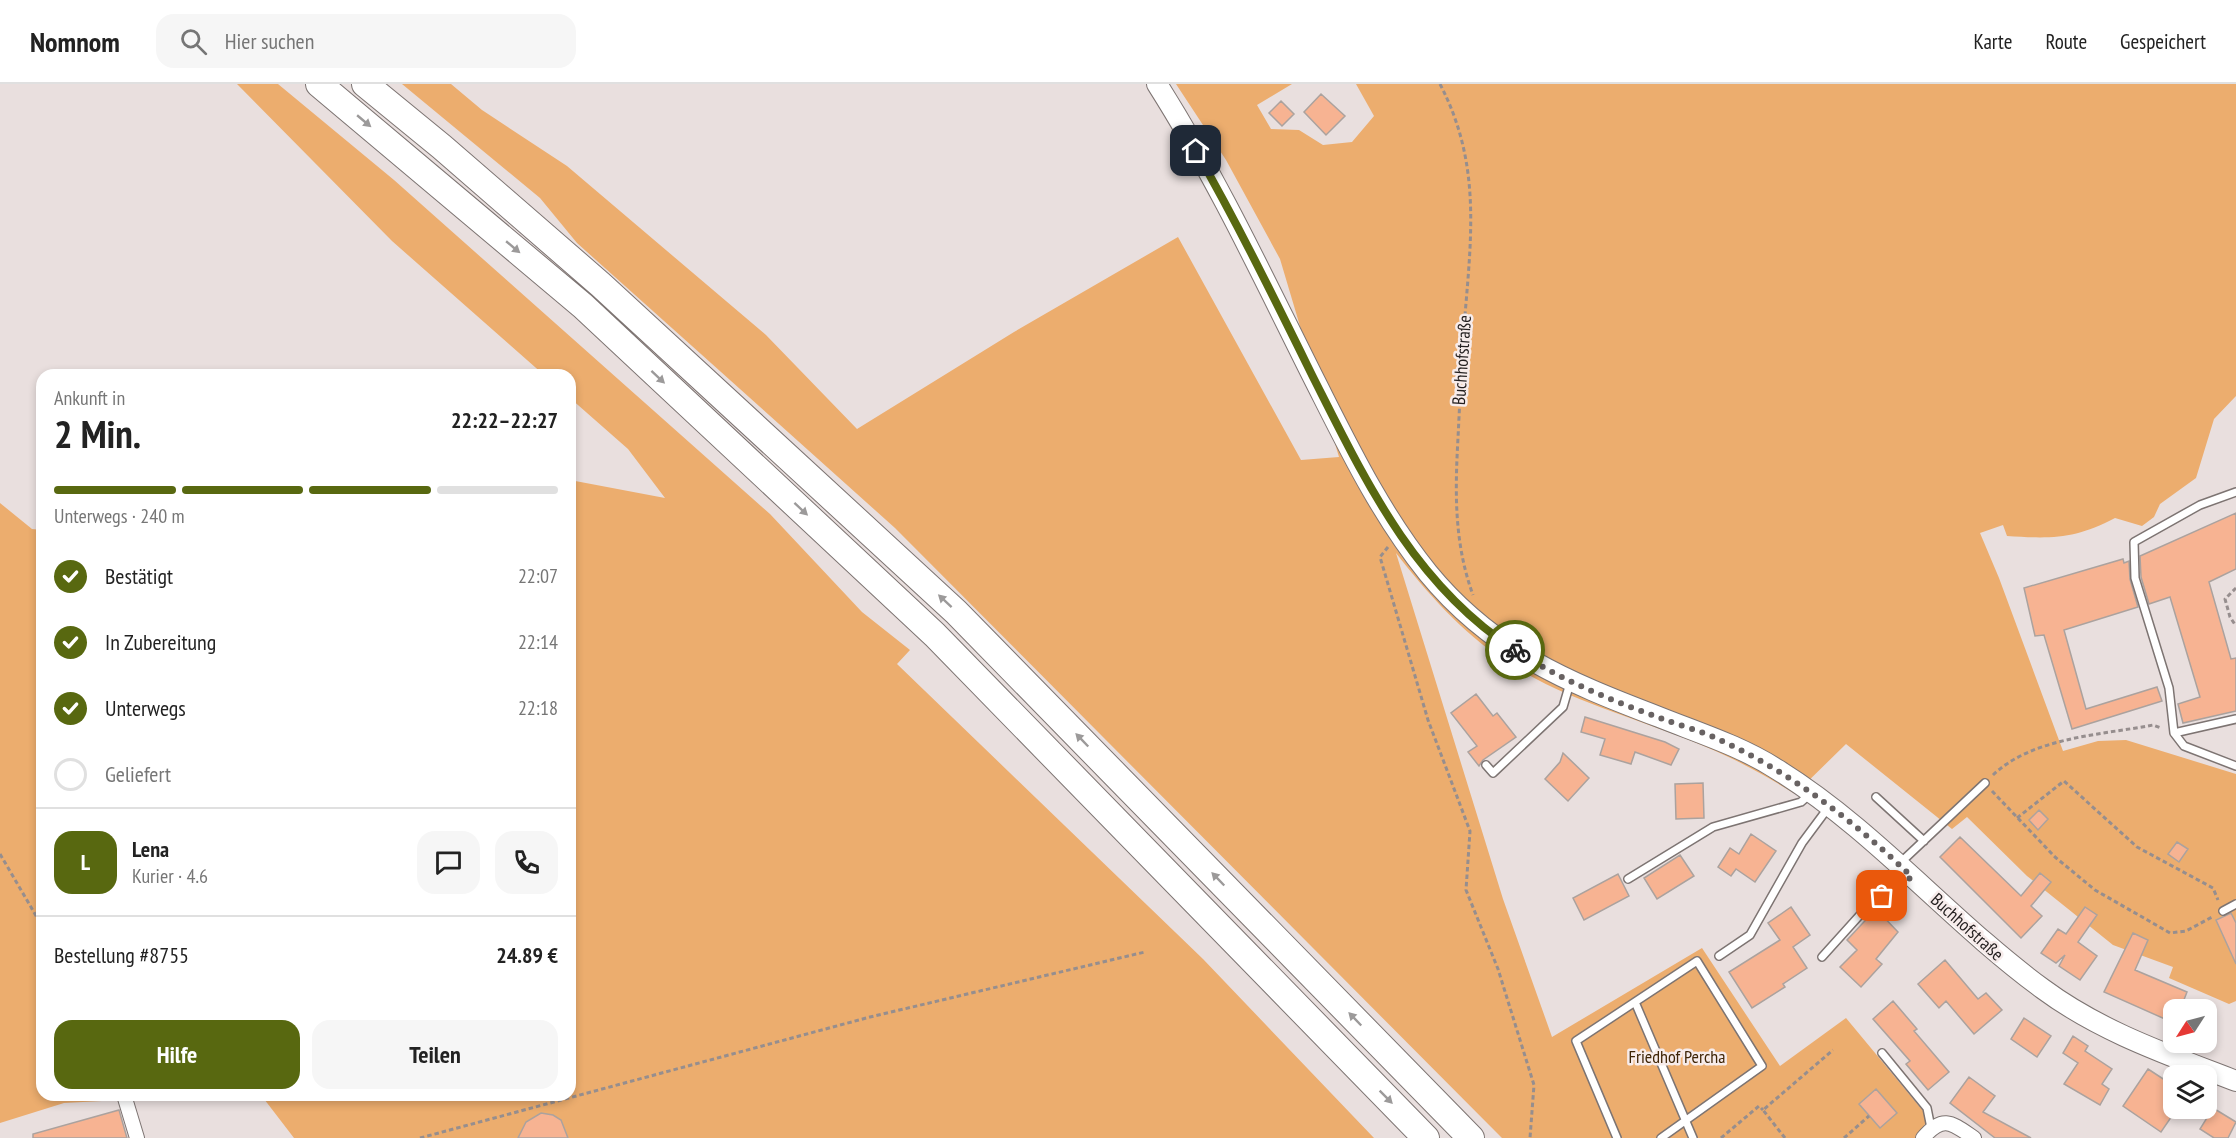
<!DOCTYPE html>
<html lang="de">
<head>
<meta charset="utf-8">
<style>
	:root { --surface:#fff; --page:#f6f6f6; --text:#222; --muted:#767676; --line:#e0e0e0; --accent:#586810 }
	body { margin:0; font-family:"PT Sans Narrow",sans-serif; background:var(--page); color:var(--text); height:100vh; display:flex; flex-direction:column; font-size:22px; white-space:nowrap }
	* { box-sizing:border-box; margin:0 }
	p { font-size:20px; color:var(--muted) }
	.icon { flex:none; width:33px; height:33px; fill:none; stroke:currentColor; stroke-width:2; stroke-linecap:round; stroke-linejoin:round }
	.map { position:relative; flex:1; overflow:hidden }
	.details { position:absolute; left:36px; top:285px; width:540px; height:732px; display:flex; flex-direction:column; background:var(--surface); border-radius:18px; box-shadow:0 3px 9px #0003 }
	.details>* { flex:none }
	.needle { width:39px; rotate:234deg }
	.tools { position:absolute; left:2163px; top:915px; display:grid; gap:12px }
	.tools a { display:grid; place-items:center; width:54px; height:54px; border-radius:12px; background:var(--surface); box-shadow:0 3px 9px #0003; font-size:30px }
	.pin { position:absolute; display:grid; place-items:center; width:51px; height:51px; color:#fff; margin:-26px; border-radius:12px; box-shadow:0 3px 9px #0006 }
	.courier { position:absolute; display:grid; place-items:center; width:60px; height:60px; margin:-30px; border:4px solid #586810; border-radius:50%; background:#fff; color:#222; box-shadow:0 2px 8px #0007 }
	.head em { font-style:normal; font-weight:800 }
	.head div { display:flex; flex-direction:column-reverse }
	.head { display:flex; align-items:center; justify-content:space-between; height:102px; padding:0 18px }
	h1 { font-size:39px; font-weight:800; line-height:45px }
	.bar { display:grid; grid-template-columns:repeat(4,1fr); gap:9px 6px; align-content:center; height:72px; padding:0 18px }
	.bar i { height:8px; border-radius:4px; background:var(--line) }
	.bar .on { background:var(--accent) }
	.bar p { grid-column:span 4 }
	.line { display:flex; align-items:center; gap:15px; padding:0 18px; border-top:2px solid var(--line) }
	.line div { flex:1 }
	.round { display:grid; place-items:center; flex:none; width:63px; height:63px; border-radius:18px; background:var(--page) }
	ol { padding:0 18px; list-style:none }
	li { display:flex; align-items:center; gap:18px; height:66px }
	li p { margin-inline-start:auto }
	li .icon { padding:6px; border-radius:50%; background:var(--accent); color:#fff; stroke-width:4 }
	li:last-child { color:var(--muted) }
	li i { width:33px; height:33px; border:3px solid var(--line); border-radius:50% }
	.button { display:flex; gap:12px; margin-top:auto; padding:12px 18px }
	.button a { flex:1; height:69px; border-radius:18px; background:var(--accent); color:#fff; font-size:24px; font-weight:800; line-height:69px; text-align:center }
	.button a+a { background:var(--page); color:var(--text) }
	header { display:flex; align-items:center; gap:36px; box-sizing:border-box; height:84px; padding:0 30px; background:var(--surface); border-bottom:2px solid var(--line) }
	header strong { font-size:28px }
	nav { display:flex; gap:33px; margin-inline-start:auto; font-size:21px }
	.search { width:420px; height:54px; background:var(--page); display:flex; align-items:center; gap:15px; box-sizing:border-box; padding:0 21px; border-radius:18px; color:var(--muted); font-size:22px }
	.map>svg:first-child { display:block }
	.green { fill:#ecad6e }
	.building { fill:#f7b392; stroke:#aba29e; stroke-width:1.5 }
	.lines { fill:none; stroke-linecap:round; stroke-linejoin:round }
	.lane-casing { stroke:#7d7472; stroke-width:10 }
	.street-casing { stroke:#7d7472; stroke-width:16 }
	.secondary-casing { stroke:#7d7472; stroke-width:22 }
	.highway-casing { stroke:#7d7472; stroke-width:28 }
	.path { stroke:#968e8e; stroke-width:3; stroke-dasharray:4.5 3; stroke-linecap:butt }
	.lane { stroke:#fff; stroke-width:7 }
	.street { stroke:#fff; stroke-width:14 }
	.secondary { stroke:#fff; stroke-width:20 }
	.highway { stroke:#fff; stroke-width:26 }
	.oneway { fill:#9c9a9a }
	.done { stroke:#686262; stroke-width:6; stroke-dasharray:0 10.8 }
	.route { stroke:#586810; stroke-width:8 }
	.labels { text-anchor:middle; stroke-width:5; stroke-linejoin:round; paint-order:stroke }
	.street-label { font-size:18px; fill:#231f1f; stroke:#f7eceb }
	.park-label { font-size:18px; fill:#3f2507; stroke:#f7eceb }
</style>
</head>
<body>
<header>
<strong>Nomnom</strong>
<div class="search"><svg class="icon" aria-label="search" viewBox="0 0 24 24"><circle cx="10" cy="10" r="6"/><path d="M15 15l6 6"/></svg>Hier suchen</div>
<nav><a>Karte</a><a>Route</a><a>Gespeichert</a></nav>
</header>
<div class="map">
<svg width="2236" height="1054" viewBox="0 0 2236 1054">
	<rect width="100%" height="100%" fill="#e9dfde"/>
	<path class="green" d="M237,0H278L394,96L770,430L862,528L910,566L897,580L1203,875L1374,1054H294L261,1011H570V396L665,414L628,365L570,314V291H544L392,157Z
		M402,0H451L482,26L567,82L766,251L857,345L1014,248L1178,153L1301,376L1339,373L1280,175L1226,76L1176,0H1292L1257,21L1271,45L1299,46L1323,61L1352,58L1374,32L1356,0H2236V312L2214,335L2196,394L2160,420L2154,433L2142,442L2115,434C2075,455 2052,455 2007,452L2003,441L1980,449L1999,494L2063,667L2098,657L2126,656L2236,690V917L2229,920L2169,894L2173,883L2113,861L2027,792L1967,733L1952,745L1846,660L1795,710C1766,692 1738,676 1706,663C1640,635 1566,617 1505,577C1462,548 1427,509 1396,469L1503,815L1552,953L1702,864L1780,982L1846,934L1929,1034L1916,1054H1502L895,444L577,159L540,114Z
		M0,419L32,445L42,446V1011H216L64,1019L0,1039Z"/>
	<path class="building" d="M1321,10L1345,32L1326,51L1304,28Z
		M1281,17L1294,30L1282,42L1269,29Z
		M2236,429V485L2209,498L2231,575L2236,574V627L2183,639L2178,620L2200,613L2170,513L2149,520L2141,493L2140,472Z
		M2123,475L2124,479L2129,477L2130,495L2138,523L2064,546L2086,625L2157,603L2162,617L2072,645L2044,551L2035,552L2024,504Z
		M1476,610L1493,632L1497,629L1516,653L1483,676L1479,682L1468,668L1477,662L1451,629Z
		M1585,633L1665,658L1679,665L1671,681L1635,668L1631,680L1600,671L1605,655L1581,648Z
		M1563,669L1589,694L1568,717L1545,695L1560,678Z
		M1703,699L1704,734L1676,735L1675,700Z
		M2039,726L2048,735L2038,746L2029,736Z
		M1751,750L1776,767L1755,798L1736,785L1731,792L1718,783L1730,764L1739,770Z
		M1960,753L2021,812L2040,789L2051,798L2031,822L2042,832L2021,854L1940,773Z
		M2177,758L2188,765L2179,778L2168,770Z
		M1680,771L1694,792L1657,815L1644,794Z
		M1618,790L1629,812L1584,836L1573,814Z
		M1791,823L1810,851L1793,863L1807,884L1783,900L1785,903L1752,924L1729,888L1780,856L1768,839Z
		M2085,823L2097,831L2078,858L2097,872L2080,896L2059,882L2065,871L2056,879L2041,869L2058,845L2066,850Z
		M1876,825L1898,848L1876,875L1882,880L1861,903L1840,883L1857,866L1847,856Z
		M2231,829L2236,839V880L2216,836Z
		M2133,849L2148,856L2135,886L2187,908L2180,926H2174V939L2104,908Z
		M1945,876L1978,915L1986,909L2002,926L1974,950L1946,917L1939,924L1918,900Z
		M1893,917L1917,945L1914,947L1949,988L1928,1006L1906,980L1910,977L1873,935Z
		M2024,934L2051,952L2037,973L2011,955Z
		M2073,952L2088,962L2085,967L2112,985L2102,1000L2109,1005L2100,1021L2064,1000L2078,979L2063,969Z
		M2148,985L2174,1002V1029L2161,1048L2123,1022Z
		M1969,993L1995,1012L1983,1028L2031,1054H1995L1950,1019Z
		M1876,1005L1897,1029L1880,1044L1859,1020Z
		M2213,1024L2236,1038L2228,1054H2214L2200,1045Z
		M119,1026L127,1054H33V1050Z
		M541,1029L553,1031L561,1036L568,1054H518L526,1038Z"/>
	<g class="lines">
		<g class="lane-casing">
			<path id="lane" d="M2236,635L2174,649L2184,662L2236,682
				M2174,649L2169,604L2135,494L2134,458L2200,421L2236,408
				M1486,681L1493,689L1563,623L1570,599
				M1876,713L1924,757
				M1899,780L1985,699
				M1628,795L1713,743L1801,718L1809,711
				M2223,827L2236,820
				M1719,872L1750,851L1802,759L1828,724
				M1822,873L1868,822L1911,793
				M1635,918L1693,1054
				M1882,969L1927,1024L1931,1044
				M1617,1054L1576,957L1697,877L1762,982L1661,1054"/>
		</g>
		<g class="street-casing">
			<path id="street" d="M124,1011L137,1054
				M1923,1054C1943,1030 1952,1039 1974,1054"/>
		</g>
		<g class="secondary-casing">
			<path id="secondary" d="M1157,0C1216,93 1263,193 1312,291C1347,360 1379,428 1428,489C1492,567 1567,598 1659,633C1699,649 1741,662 1778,686C1876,747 1950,837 2043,905C2101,948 2169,971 2236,997"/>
		</g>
		<g class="highway-casing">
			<path id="highway" d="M319,0L583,222L935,551L1426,1054
				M365,0L442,63L601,201L956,528L1471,1054"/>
		</g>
		<path class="path" d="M1440,0C1480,77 1472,147 1465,231C1462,272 1460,313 1458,354C1455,408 1454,459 1473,511
			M1388,463L1380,473L1428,636L1470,747L1466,806L1498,885L1534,1001L1530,1054
			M2236,504L2225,515L2230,533L2236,542
			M1993,691C2033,653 2101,651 2153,641L2161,644
			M1992,707L2055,773L2095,806L2170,849L2186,847L2214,832
			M2017,734L2064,697L2137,763L2213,804L2218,816
			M0,770L42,842
			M420,1054L870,933L1145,868
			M1721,1054L1759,1022L1763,1026
			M1785,1054L1763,1026L1833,966
			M1844,1054L1869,1032"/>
		<use href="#lane" class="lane"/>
		<use href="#street" class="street"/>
		<use href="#secondary" class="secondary"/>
		<use href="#highway" class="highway"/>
	</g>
	<defs><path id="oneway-solid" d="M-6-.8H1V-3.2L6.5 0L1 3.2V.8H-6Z" transform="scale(1.5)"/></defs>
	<g class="oneway">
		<use href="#oneway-solid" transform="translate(364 37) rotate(40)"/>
		<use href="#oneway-solid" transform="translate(513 163) rotate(40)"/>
		<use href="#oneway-solid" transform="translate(658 293) rotate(43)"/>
		<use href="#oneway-solid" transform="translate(801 425) rotate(43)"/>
		<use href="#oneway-solid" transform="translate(945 517) rotate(-137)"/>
		<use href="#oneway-solid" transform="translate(1082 656) rotate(-134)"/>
		<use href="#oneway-solid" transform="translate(1218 795) rotate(-134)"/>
		<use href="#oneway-solid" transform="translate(1355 935) rotate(-134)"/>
		<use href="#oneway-solid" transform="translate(1386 1013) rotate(45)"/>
	</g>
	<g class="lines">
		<path class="done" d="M1515,566C1559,595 1610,616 1660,634C1679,641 1701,647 1720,656C1793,690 1854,737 1912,793L1882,812"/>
		<path class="route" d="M1196,67C1239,142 1277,220 1315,297C1367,400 1415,501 1515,566"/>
	</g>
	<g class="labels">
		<g class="street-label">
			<text transform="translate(1462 276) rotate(-86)" y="6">Buchhofstraße</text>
			<text transform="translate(1967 843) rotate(42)" y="6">Buchhofstraße</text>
		</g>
		<g class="park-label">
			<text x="1677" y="979">Friedhof Percha</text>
		</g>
	</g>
</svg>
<div class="tools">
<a><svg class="needle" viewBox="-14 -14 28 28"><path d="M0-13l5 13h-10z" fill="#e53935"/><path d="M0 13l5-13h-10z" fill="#767676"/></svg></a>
<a><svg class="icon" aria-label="layers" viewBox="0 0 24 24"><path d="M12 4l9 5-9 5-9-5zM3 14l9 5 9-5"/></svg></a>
</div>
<div class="pin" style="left:1882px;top:812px;background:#ea580c"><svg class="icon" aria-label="bag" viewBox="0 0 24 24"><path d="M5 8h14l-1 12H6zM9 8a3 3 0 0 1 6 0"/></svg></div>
<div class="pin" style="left:1196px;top:67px;background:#1f2937"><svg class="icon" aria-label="home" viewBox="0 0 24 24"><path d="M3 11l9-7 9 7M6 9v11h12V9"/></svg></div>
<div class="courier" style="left:1515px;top:566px"><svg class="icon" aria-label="bike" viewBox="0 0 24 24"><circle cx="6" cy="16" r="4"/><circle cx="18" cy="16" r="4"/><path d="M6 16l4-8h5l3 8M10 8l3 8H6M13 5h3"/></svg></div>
<section class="details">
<div class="head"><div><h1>2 Min.</h1><p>Ankunft in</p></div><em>22:22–22:27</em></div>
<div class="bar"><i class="on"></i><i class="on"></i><i class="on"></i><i></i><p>Unterwegs · 240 m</p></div>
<ol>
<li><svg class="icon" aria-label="check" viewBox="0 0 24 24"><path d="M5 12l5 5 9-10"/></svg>Bestätigt<p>22:07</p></li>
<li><svg class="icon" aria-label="check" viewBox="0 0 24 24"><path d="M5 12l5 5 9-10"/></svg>In Zubereitung<p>22:14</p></li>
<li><svg class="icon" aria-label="check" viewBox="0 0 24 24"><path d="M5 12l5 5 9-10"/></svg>Unterwegs<p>22:18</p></li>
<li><i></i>Geliefert</li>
</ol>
<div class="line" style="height:108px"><b class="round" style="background:var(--accent);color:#fff">L</b><div><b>Lena</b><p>Kurier · 4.6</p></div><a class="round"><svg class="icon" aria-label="chat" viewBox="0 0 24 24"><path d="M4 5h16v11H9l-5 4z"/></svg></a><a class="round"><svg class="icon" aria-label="phone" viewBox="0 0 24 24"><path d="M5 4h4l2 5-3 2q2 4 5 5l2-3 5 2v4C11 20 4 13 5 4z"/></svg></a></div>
<div class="line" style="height:78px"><div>Bestellung #8755</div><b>24.89 €</b></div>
<div class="button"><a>Hilfe</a><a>Teilen</a></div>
</section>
</div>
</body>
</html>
